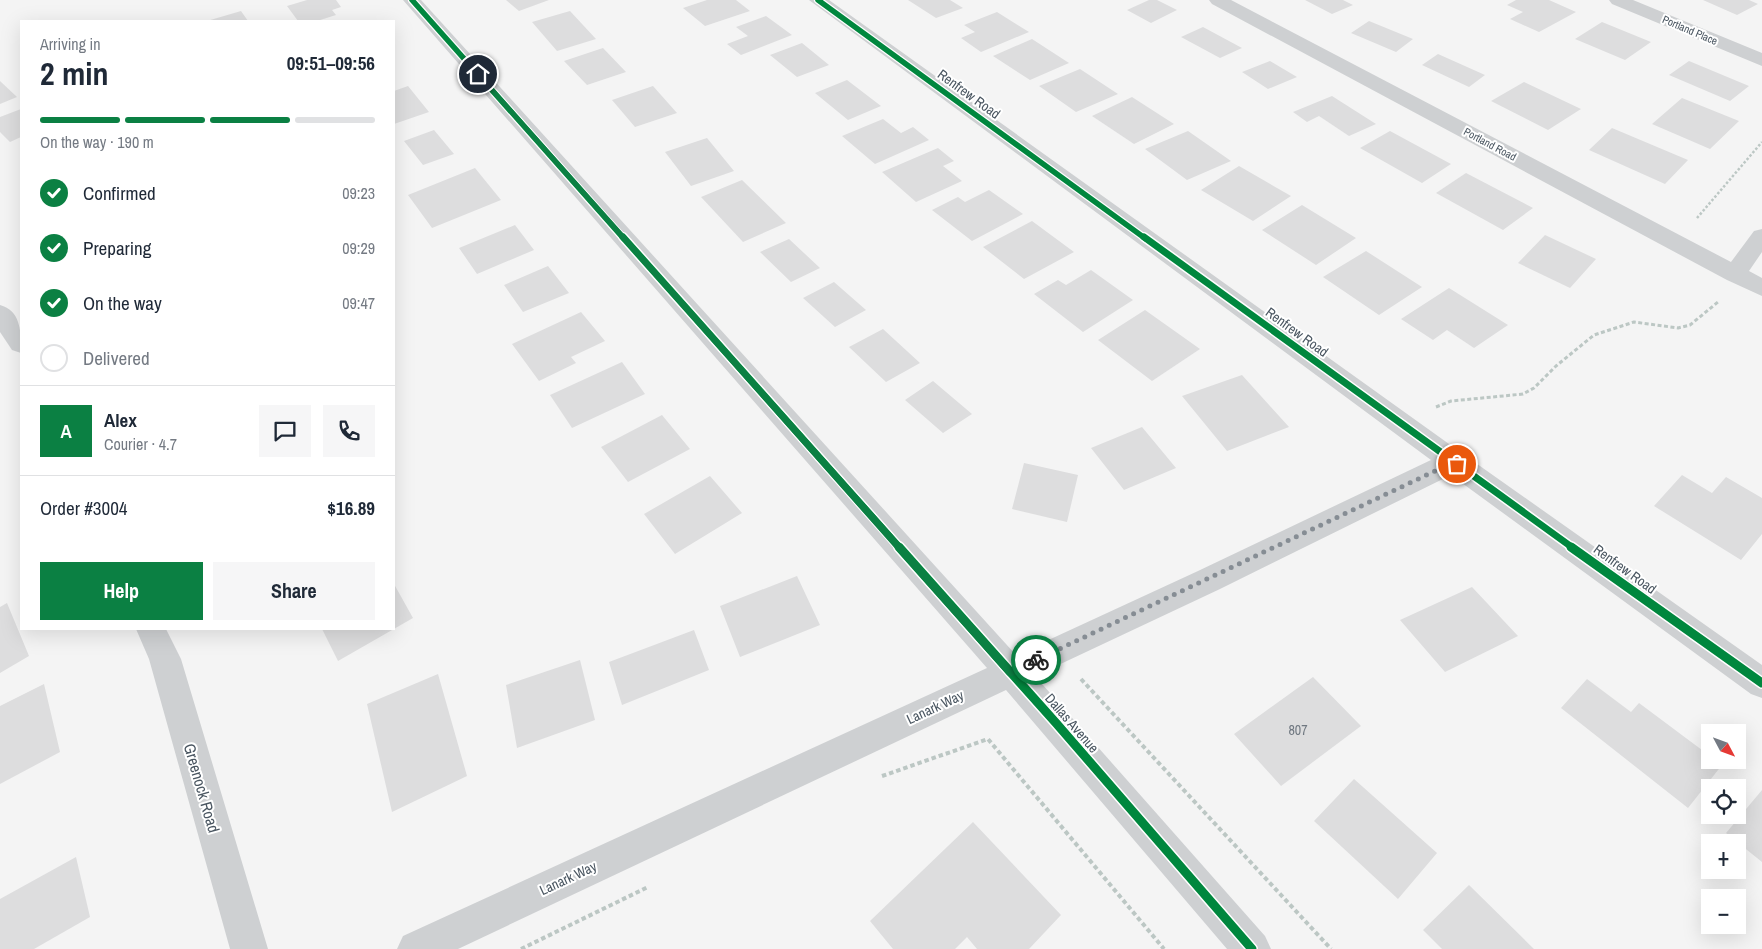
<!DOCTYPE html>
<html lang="en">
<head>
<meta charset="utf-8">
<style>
	:root { --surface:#fff; --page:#f6f6f7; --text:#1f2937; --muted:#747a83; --line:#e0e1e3; --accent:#0b8043 }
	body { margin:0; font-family:"Archivo Narrow",sans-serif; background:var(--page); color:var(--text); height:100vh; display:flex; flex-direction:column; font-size:19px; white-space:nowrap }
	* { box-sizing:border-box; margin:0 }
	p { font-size:16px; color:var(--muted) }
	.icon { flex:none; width:28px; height:28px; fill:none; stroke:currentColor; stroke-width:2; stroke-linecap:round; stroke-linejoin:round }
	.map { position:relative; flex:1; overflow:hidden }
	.details { position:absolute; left:20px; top:20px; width:375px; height:610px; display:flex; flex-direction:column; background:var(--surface); border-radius:0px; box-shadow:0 5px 20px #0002 }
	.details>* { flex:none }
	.needle { width:32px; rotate:131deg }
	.tools { position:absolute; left:1701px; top:724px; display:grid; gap:10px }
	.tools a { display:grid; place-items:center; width:45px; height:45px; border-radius:0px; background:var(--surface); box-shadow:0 5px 20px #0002; font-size:25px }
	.pin { position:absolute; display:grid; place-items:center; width:42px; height:42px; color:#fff; margin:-21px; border:2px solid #fff; border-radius:50%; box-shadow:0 1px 5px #0007 }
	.courier { position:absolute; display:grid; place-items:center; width:50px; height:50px; margin:-25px; border:4px solid #0b8043; border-radius:50%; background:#fff; color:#222; box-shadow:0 1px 6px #0007 }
	.overview em { font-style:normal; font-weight:800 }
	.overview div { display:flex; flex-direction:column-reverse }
	.overview { display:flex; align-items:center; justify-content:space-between; height:85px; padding:0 20px }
	h1 { font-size:32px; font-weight:800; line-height:38px }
	.bar { display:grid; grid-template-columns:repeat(4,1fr); gap:8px 5px; align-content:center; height:60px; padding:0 20px }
	.bar i { height:6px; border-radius:4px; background:var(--line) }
	.bar .active { background:var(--accent) }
	.bar p { grid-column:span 4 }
	.line { display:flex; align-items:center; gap:12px; padding:0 20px; border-top:1px solid var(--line) }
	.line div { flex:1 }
	.round { display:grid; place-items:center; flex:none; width:52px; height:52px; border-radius:0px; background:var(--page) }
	ol { padding:0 20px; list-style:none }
	li { display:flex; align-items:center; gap:15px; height:55px }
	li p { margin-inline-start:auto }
	li .icon { padding:5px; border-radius:50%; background:var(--accent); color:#fff; stroke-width:4 }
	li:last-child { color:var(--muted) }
	li i { width:28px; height:28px; border:2px solid var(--line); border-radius:50% }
	.button { display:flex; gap:10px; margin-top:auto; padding:10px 20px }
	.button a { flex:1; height:58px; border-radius:0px; background:var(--accent); color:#fff; font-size:20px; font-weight:800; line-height:58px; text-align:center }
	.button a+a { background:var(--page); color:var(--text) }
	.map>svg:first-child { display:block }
	.building { fill:#ddddde }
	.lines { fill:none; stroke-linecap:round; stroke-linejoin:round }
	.path-far2 { stroke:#bcc7c4; stroke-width:2.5; stroke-dasharray:2.5 2; stroke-linecap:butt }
	.path-far1 { stroke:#bcc7c4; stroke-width:3; stroke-dasharray:4 2.5; stroke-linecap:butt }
	.path { stroke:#bcc7c4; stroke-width:4; stroke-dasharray:4.5 3; stroke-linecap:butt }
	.minor { fill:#ced0d2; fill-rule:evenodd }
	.cycleway-far2-casing { stroke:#fff; stroke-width:8 }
	.cycleway-far1-casing { stroke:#fff; stroke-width:10 }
	.cycleway-casing { stroke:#fff; stroke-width:12 }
	.cycleway-far2 { stroke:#00873e; stroke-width:5.5 }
	.cycleway-far1 { stroke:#00873e; stroke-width:7 }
	.cycleway { stroke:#00873e; stroke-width:9 }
	.route { fill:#0b8043 }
	.done { stroke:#868d94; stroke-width:5; stroke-dasharray:0 9 }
	.labels { text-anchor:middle; stroke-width:4; stroke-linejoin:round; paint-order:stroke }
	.far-street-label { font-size:11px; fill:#4a5661; stroke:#fff }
	.street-label { font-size:14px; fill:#4a5661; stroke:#fff }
	.near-number-label { font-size:14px; fill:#707881 }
	.near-street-label { font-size:16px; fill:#4a5661; stroke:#fff }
</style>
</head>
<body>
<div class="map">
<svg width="1762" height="949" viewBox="0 0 1762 949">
	<rect width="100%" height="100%" fill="#f4f4f4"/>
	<path class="building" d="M307,0H336L341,7L332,10L336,15L317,21H298L287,6Z
		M506,0H549L519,11Z
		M707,0H736L750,11L705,26L683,8Z
		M908,0H950L963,8L936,18Z
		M1149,0H1157L1177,10L1151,23L1127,10Z
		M1305,0H1343L1353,5L1332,14Z
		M1516,0H1549L1576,12L1539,32L1510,19L1523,12L1507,5Z
		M1703,0H1749L1758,4L1737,15Z
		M241,11L248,21H207Z
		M570,11L596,39L557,51L532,22Z
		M997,12L1029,32L981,52L961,38L975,32L964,25Z
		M766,16L792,35L741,55L727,44L748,36L736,27Z
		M1369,21L1413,39L1396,52L1351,33Z
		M1602,22L1651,42L1625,60L1575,39Z
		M1203,27L1242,48L1220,58L1181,37Z
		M1032,39L1069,63L1030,80L993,56Z
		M802,43L829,65L797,77L770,55Z
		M603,48L626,72L587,85L564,61Z
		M1438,54L1485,75L1469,87L1422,65Z
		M1270,61L1297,77L1268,89L1242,72Z
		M1689,61L1749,86L1730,101L1669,75Z
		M1080,69L1118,94L1076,112L1039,86Z
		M847,80L881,106L848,120L815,93Z
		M0,81L17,97L0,104Z
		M1524,82L1581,109L1548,130L1491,101Z
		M408,86L429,112L394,124V91Z
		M653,86L677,113L635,127L612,100Z
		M1332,96L1376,124L1349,136L1319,116L1307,122L1293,112Z
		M1132,97L1174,124L1134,144L1092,116Z
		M1682,98L1739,121L1710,149L1652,124Z
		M21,109V137L10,142L0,132V117Z
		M883,119L901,133L913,127L929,140L875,164L842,136Z
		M1612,128L1688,160L1665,184L1589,150Z
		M434,130L454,154L423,165L404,141Z
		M1188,131L1231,161L1187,180L1145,149Z
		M1390,131L1451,164L1422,183L1360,148Z
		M707,138L734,171L691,186L665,152Z
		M938,148L954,161L943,166L962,181L916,202L882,172Z
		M1239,166L1291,196L1253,221L1201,190Z
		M475,168L501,200L432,228L408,195Z
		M1466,173L1533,208L1503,230L1436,193Z
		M742,180L786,223L743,242L701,197Z
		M989,190L1023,214L972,241L932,210L958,197L965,202Z
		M1302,205L1356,238L1316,265L1262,230Z
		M1032,221L1074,252L1024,279L983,247Z
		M515,225L534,250L477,274L459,248Z
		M1545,235L1596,259L1570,288L1518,263Z
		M789,239L820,268L791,282L760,252Z
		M1366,251L1422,287L1379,315L1323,277Z
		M548,266L569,293L523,312L504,285Z
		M1091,270L1133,300L1083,332L1034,294L1058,280L1066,285Z
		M834,282L866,310L835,327L803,298Z
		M1449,288L1508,325L1474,348L1447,330L1433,340L1401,319Z
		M1145,310L1200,349L1152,381L1098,340Z
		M581,312L605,341L571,357L576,363L539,381L512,344Z
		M883,329L920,363L886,382L849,347Z
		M622,362L645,394L572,428L550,395Z
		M1242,375L1289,427L1227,451L1182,396Z
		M933,381L972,414L943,433L905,400Z
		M662,415L690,449L628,482L601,447Z
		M1142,427L1176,468L1124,490L1091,448Z
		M1024,463L1078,475L1067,522L1012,509Z
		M1682,475L1712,493L1726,477L1762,498V534L1741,560L1654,506Z
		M710,476L742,513L675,554L644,514Z
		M797,576L820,625L740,657L720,606Z
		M394,584L413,618L338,661L322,629H394Z
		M1472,587L1518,636L1445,672L1400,620Z
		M7,603L29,656L0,673V607Z
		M694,630L709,670L622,705L609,662Z
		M580,660L595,720L517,748L506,685Z
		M438,674L467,776L392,812L367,704Z
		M1313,677L1361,726L1281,786L1234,734Z
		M1587,679L1631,712L1639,703L1710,756V760H1715L1722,765L1688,808L1561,708Z
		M44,684L60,752L0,784V706Z
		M1354,779L1437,853L1398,899L1314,821Z
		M1762,790V862L1726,833Z
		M973,822L1061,915L1029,949H977L967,937L955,949H893L870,921Z
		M76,857L90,917L34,949H0V899Z
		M1469,885L1534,949H1442L1423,930Z"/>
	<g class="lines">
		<path class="path-far2" d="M1697,218L1762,142"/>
		<path class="path-far1" d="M1436,407L1451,401L1523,394L1534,388L1556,366L1594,335L1634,322L1678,328L1690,325L1718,302"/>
		<path class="path" d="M1081,679L1331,949
			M882,776L988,739L1164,949
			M521,949L648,887"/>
		<path class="minor" d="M403,0H421L1016,655L1198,571L1431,460L809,0H829L1463,454L1762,665V698L1751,694L1451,475L1220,589L1035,676L1265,936L1271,949H1227L1006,690L458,949H397L403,936L987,668Z
			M1209,0H1231L1731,262L1754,231L1762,229V252L1749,271L1762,278V296L1727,280L1212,4Z
			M1609,0H1633L1762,53V66L1612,4Z
			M0,305C22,311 21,334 21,353L12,350L0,332Z
			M136,629H166L181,659L268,949H230L149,659Z"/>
		<g class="cycleway-far2-casing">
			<path id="cycleway-far2" d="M412,0L624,239
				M818,0L1146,239"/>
		</g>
		<g class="cycleway-far1-casing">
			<path id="cycleway-far1" d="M623,237L900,548
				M1144,237L1573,548"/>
		</g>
		<g class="cycleway-casing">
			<path id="cycleway" d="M899,547L1056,723L1252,949
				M1571,547L1762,683"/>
		</g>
		<use href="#cycleway-far2" class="cycleway-far2"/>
		<use href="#cycleway-far1" class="cycleway-far1"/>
		<use href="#cycleway" class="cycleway"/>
	</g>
	<path class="route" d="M476,73H480L1011,667L1036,656L1041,660L1039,663L1010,677L1007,675L476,75Z"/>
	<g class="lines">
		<path class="done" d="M1036,660L1454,462L1457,464"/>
	</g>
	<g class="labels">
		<g class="far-street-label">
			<text transform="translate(1690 30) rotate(23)" y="4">Portland Place</text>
			<text transform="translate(1490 144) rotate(28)" y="4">Portland Road</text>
		</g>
		<g class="street-label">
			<text transform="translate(969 94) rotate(36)" y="5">Renfrew Road</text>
			<text transform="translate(1297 332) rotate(36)" y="5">Renfrew Road</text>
			<text transform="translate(1625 569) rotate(36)" y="5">Renfrew Road</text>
			<text transform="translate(935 707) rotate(-25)" y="5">Lanark Way</text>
			<text transform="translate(1072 723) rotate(49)" y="5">Dallas Avenue</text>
			<text transform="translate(568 878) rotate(-25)" y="5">Lanark Way</text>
		</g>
		<g class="near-number-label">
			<text x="1298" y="735">807</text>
		</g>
		<g class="near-street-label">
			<text transform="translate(202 788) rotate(74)" y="6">Greenock Road</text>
		</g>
	</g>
</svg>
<div class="tools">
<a><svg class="needle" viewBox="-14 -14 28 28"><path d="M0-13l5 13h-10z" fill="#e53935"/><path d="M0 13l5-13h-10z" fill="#747a83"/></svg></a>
<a><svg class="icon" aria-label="locate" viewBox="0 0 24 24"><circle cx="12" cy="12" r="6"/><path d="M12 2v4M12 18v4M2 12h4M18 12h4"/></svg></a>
<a>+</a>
<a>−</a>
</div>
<div class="pin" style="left:1457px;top:464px;background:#ea580c"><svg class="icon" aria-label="bag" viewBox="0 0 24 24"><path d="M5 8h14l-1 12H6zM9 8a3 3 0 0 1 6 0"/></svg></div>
<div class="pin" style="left:478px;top:74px;background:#1f2937"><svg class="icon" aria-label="home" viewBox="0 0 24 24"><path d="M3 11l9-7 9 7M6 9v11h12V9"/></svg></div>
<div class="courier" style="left:1036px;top:660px"><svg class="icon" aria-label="bike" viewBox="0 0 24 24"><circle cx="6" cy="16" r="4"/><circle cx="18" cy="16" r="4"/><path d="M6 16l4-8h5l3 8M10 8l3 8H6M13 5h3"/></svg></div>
<section class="details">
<div class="overview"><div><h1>2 min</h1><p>Arriving in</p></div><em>09:51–09:56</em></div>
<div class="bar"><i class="active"></i><i class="active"></i><i class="active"></i><i></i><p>On the way · 190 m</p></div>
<ol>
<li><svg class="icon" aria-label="check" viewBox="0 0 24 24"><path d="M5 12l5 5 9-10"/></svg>Confirmed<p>09:23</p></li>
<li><svg class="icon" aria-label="check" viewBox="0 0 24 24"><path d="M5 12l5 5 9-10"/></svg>Preparing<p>09:29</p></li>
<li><svg class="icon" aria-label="check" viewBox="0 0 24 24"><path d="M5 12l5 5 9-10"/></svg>On the way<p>09:47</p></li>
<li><i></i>Delivered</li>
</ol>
<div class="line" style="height:90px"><b class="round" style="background:var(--accent);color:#fff">A</b><div><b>Alex</b><p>Courier · 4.7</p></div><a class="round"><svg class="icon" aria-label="chat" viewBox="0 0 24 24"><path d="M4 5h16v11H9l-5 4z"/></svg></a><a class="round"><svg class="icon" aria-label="phone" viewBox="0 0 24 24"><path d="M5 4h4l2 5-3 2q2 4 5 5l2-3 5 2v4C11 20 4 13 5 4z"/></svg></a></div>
<div class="line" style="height:65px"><div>Order #3004</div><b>$16.89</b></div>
<div class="button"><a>Help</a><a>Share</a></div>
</section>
</div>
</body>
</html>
